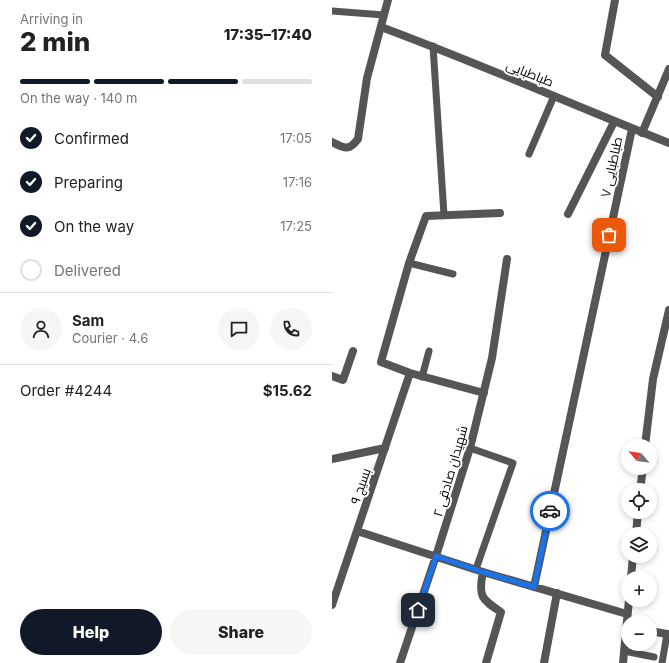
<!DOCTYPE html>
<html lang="en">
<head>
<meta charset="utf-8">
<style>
	:root { --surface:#fff; --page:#f6f6f6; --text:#202124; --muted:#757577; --line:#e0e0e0; --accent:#111827 }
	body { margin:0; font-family:Inter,Cairo,sans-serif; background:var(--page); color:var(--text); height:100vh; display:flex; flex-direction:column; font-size:15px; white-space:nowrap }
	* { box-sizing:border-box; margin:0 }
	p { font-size:13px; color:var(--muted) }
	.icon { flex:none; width:22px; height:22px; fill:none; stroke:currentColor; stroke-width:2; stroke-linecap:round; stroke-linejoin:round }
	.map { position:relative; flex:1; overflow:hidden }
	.details { display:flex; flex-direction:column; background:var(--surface); width:332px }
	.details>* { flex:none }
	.needle { width:26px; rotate:298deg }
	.tools { position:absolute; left:289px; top:439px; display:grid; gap:8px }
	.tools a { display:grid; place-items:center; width:36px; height:36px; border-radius:50%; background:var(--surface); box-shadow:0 2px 6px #0003; font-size:20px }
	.pin { position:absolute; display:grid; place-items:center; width:34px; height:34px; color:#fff; margin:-17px; border-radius:8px; box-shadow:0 2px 6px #0006 }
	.courier { position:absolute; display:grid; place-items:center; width:40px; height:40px; margin:-20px; border:3px solid #1a73e8; border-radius:50%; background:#fff; color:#222; box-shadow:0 1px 5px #0007 }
	.summary em { font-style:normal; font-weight:800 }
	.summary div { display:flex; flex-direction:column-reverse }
	.summary { display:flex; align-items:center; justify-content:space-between; height:68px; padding:0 20px }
	h1 { font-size:26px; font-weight:800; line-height:30px }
	.bar { display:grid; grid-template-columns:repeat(4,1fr); gap:6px 4px; align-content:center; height:48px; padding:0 20px }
	.bar i { height:5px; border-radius:3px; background:var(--line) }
	.bar .current { background:var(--accent) }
	.bar p { grid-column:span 4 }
	.line { display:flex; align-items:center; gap:10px; padding:0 20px; border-top:1px solid var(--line) }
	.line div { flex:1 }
	.round { display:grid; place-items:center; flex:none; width:42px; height:42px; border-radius:21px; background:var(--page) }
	ol { padding:0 20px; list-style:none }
	li { display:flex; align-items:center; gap:12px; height:44px }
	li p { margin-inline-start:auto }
	li .icon { padding:4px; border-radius:50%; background:var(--accent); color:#fff; stroke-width:4 }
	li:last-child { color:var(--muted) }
	li i { width:22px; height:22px; border:2px solid var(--line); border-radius:50% }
	.button { display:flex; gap:8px; margin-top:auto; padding:8px 20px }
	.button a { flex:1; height:46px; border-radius:24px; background:var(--accent); color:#fff; font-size:16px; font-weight:800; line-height:46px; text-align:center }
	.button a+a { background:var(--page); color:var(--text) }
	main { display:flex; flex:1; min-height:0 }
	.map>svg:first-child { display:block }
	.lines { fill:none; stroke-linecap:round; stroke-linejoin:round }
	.lane { stroke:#555; stroke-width:7 }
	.street { stroke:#555; stroke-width:8 }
	.done { stroke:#595959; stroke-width:4; stroke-dasharray:0 7.2 }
	.route { stroke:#1a73e8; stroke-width:5 }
	.labels { text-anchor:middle; stroke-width:4; stroke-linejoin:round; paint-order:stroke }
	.street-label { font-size:13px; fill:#000; stroke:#fff }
</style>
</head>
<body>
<main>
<section class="details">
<div class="summary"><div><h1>2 min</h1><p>Arriving in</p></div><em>17:35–17:40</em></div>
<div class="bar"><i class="current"></i><i class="current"></i><i class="current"></i><i></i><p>On the way · 140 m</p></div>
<ol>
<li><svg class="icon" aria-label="check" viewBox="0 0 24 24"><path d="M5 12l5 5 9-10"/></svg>Confirmed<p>17:05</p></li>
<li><svg class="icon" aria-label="check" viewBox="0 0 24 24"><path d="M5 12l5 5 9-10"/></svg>Preparing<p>17:16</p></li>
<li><svg class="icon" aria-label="check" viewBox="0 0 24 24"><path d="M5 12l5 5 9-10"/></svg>On the way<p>17:25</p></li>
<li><i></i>Delivered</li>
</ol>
<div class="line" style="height:72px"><a class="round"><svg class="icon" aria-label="person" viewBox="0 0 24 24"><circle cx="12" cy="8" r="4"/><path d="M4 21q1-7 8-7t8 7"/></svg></a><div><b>Sam</b><p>Courier · 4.6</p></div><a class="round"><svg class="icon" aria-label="chat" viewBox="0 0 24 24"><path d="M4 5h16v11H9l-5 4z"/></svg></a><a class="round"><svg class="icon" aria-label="phone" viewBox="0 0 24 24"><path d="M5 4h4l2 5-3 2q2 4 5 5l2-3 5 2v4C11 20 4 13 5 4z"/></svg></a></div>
<div class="line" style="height:52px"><div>Order #4244</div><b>$15.62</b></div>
<div class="button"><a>Help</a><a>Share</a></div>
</section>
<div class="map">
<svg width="337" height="663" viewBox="0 0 337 663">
	<rect width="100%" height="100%" fill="#fff"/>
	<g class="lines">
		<path class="lane" d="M0,11L52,15
			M101,46L112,215
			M197,154L222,96
			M77,263L121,274
			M90,377L97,351
			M138,448L181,463L144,569
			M292,651L322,657
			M330,663L335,634"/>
		<path class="street" d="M283,0L273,55L326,97
			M49,27C146,63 241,105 337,143
			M310,133L337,69
			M0,142C12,148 16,152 26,139L35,78L56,0
			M236,214L282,122
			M0,376L11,380L21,351
			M152,393L78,373L49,362L77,263L94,216L168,213
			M313,446L321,379L337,310
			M0,459L53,448
			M308,490L311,468
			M25,531L151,572L295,614
			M304,534L306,512
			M151,572C146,596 149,599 169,612L154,663
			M299,578L301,556
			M202,587L300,129
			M0,605L78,373
			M318,631L335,634H337
			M68,663L104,556L138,448L160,358L175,259
			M212,663L225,593
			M291,663L297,600"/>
	</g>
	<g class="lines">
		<path class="done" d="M218,511L277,235"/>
		<path class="route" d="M86,610L104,556L151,572L202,587L218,511"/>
	</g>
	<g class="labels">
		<g class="street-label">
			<text transform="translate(198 73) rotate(22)" y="5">طباطبایی</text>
			<text transform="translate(279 167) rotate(-78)" y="5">طباطبایی ۷</text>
			<text transform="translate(118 471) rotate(-74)" y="5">شهیدان صادقی ۲</text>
			<text transform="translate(28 486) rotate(-71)" y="5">بسیج ۹</text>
		</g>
	</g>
</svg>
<div class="tools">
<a><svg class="needle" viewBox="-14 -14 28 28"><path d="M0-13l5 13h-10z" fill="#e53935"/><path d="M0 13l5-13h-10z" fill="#757577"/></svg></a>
<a><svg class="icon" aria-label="locate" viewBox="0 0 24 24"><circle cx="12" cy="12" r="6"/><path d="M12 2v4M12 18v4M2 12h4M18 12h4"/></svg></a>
<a><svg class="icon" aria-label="layers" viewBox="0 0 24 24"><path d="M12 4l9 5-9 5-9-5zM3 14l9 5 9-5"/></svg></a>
<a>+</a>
<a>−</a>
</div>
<div class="pin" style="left:277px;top:235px;background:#ea580c"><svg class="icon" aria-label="bag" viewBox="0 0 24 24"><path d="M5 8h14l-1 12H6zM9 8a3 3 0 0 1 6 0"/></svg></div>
<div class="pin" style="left:86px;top:610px;background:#1f2937"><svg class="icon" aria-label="home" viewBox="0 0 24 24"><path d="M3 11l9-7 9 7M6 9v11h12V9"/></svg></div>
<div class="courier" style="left:218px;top:511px"><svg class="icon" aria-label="car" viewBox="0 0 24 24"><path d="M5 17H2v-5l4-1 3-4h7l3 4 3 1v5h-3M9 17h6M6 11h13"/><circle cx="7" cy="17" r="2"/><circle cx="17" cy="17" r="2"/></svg></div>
</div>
</main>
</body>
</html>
